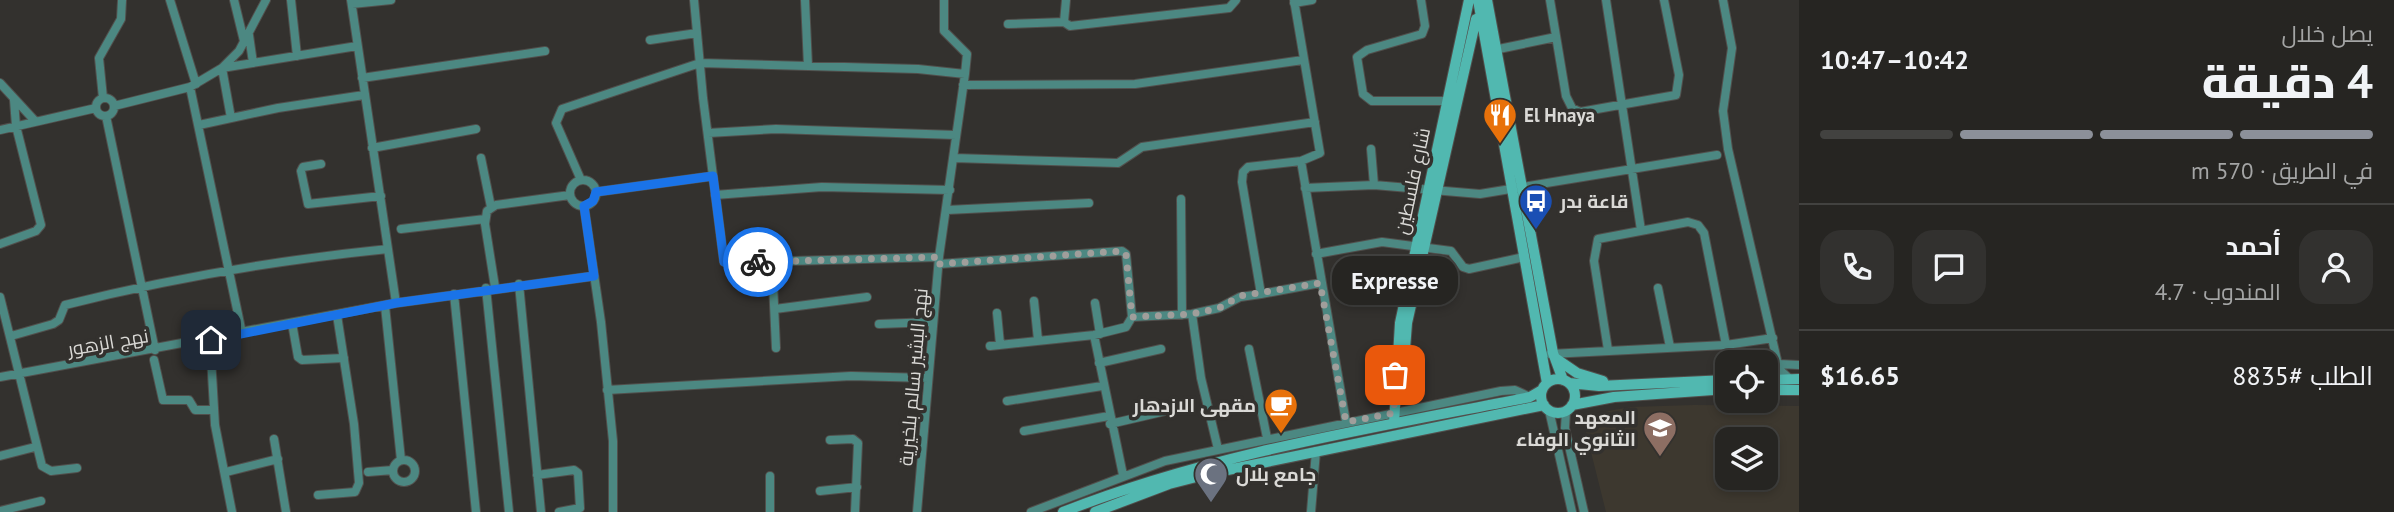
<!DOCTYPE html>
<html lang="ar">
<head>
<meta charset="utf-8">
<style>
	:root { --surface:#262522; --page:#32312f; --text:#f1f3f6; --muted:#a4a5a5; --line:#424240; --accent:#8c9099 }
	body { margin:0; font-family:"PT Sans",Cairo,sans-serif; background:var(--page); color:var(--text); direction:rtl; height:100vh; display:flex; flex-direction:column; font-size:26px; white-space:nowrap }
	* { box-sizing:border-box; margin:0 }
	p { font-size:23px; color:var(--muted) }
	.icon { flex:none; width:38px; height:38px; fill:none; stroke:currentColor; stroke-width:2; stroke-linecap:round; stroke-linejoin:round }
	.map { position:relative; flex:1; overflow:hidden; direction:ltr }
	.panel { display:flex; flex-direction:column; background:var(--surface); width:595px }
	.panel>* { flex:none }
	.controls { position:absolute; left:1715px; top:350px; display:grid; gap:14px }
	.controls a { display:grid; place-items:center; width:63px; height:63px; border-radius:14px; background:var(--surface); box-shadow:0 4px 10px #0003,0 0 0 2px var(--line); font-size:35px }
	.pin { position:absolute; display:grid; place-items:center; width:60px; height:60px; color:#fff; margin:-30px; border-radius:14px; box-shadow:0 4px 10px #0006 }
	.courier { position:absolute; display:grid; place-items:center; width:70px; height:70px; margin:-35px; border:5px solid #1a73e8; border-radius:50%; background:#fff; color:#222; box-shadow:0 2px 9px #0007 }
	.bubble { position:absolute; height:49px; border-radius:21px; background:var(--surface); box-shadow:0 4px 10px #0003,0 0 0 2px var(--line); font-size:23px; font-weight:800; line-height:49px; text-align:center; direction:rtl }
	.summary em { font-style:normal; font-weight:800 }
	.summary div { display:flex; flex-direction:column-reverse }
	.summary { display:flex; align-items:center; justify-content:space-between; height:119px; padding:0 21px }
	h1 { font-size:46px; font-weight:800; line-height:52px }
	.bar { display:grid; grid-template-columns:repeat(4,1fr); gap:10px 7px; align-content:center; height:84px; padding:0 21px }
	.bar i { height:9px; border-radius:5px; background:var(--line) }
	.bar .active { background:var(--accent) }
	.bar p { grid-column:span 4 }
	.line { display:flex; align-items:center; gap:18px; padding:0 21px; border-top:2px solid var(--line) }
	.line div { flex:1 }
	.round { display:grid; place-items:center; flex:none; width:74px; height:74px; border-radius:21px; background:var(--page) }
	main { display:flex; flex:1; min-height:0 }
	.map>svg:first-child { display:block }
	.built { fill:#3d382f; fill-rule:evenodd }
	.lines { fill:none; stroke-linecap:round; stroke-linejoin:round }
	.street-casing { stroke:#514f4c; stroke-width:10 }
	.secondary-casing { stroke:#514f4c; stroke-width:12 }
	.street { stroke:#4c8882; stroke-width:8 }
	.secondary { stroke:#51b8b0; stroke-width:10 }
	.done { stroke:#a09e9b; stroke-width:7; stroke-dasharray:0 12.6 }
	.route { stroke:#1a73e8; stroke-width:9 }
	.labels { text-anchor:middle; stroke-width:7; stroke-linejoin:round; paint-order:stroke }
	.poi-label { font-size:19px; font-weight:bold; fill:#dad9d6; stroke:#33312e; text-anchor:start }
	.street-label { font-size:19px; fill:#dad9d6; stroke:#33312e }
</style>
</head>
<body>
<main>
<section class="panel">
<div class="summary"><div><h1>4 دقيقة</h1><p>يصل خلال</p></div><em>10:42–10:47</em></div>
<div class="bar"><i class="active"></i><i class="active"></i><i class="active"></i><i></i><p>في الطريق · 570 m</p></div>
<div class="line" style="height:126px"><a class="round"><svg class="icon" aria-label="person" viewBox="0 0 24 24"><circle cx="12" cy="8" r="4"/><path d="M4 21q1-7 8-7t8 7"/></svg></a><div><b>أحمد</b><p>المندوب · 4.7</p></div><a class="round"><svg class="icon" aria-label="chat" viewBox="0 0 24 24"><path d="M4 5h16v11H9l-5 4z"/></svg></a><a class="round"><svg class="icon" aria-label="phone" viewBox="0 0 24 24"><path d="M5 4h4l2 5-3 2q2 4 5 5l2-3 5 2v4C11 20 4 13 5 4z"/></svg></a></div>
<div class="line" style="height:91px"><div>الطلب #8835</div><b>$16.65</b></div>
</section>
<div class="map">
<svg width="1799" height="512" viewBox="0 0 1799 512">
	<rect width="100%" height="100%" fill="#33312e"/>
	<path class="built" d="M1694,405L1799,406V512H1606L1584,424L1587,415L1630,407ZM1727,439H1766V478H1727Z"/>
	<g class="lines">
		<g class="street-casing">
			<path id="street" d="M170,0L196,84
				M234,0L244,41
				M291,0L297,56
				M351,0L396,303
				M694,0L703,98L724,262L733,265L756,262L939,257
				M805,0L808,66
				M944,0V31L967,54L965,74
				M1066,0L1064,22L1070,26L1229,8L1236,0
				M1294,0L1320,153L1301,161L1248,167L1243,172L1242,182L1261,294L1320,283
				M1421,0L1425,26L1422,34L1367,50L1357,57L1363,94L1372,101H1452
				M1550,0L1566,96L1572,108L1580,112L1676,95L1679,75L1664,0
				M1606,0L1641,230
				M1723,0L1732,48L1723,111L1728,149L1777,360L1781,371L1790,379
				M1294,3L1312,0
				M352,4L391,0
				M1008,24L1064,22
				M249,35L253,63
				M650,40L697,33
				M1494,50L1556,37
				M362,78L545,51
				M0,83L35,121
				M963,85L1135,84L1303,60
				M190,87L222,68L239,51L266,0
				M103,98L99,58L121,19L122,0
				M96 107a9 9 0 1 1 18 0a9 9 0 1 1-18 0Z
				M114,106L190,87L242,333
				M106,116L155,350
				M231,118L222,68L357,46
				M199,125L278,108L364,95
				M0,130L96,108
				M708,133L776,129L956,135
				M372,148L476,129
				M1371,149L1374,185
				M481,158L491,207
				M954,158L1118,163L1142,147L1315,122
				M1301,161L1346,422
				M321,164L303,167L301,171L308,204L381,196
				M570 193a13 13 0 1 1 26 0a13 13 0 1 1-26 0Z
				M581,180L556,123L562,109L700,63L918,69L965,74L939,257L917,512
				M1305,188L1374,185L1480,194L1717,155
				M596,192L713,176
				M715,195L822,187L950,190
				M1181,199L1182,315
				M584,206L601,322L613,441V512
				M947,210L1089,203
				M401,229L485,219
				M0,244L36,231L41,225L16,126L14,100
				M1316,254L1382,242L1451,251L1463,267L1469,269L1524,257
				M772,261L776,348
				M939,264L1122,251L1126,254L1132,317L1126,327L1094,335L990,346
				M519,284L541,512
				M495,287L485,224L487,211L496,205L570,195
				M486,288L509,512
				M1658,288L1670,347
				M454,294L476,512
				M0,297L42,466L51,471L77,468
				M1034,301L1038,340
				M1095,303L1100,334
				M385,306L401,460
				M775,309L867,297
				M997,313L1000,344
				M1192,314L1201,378L1218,449
				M1132,317L1192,314L1219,308L1240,297L1261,294
				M292,323L298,357L302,360L344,358
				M879,324L933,322
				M1094,335L1123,475
				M11,336L53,324L59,320L65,305C172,278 278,260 388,249
				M210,340L215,425L232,512
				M1249,349L1267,438
				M1608,350L1594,261L1598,239L1688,222L1698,225L1704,233L1726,345
				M1550,354L1726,345L1773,338
				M154,360L163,400H189L195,410H213
				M1099,363L1161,349
				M1779,364L1799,365
				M0,377L396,303L594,276
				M607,390L851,376L928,378
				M1007,401L1102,386
				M1549,410L1572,512
				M1566,411L1565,428L1584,512
				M1110,424L1170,410
				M1024,431L1109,416
				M274,439L286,512
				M830,440L853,439L858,443L855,512
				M0,456L35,447
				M393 471a11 11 0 1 1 22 0a11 11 0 1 1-22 0Z
				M226,472L278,459
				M368,472L393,470
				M537,475L574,470L578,473L580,508L559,512
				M820,491L857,487
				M318,495L355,492L359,483L354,424L337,315
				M0,511L41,501
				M770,512V476
				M1031,512L1165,461L1501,391L1515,390L1530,397
				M1311,512L1316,451"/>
		</g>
		<g class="secondary-casing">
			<path id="secondary" d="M1478,0L1547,383
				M1487,0L1553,353L1563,380
				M1405,349L1407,323L1474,28L1476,19L1489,15
				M1555,358L1577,373L1603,381
				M1541 396a17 17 0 1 1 34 0a17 17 0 1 1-34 0Z
				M1766,380L1799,379
				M1569,383L1599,386L1727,380
				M1766,390H1799
				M1572,405L1614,397L1727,389
				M1394,423L1400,323L1469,0
				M1063,512C1213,453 1373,428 1530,397L1542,390
				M1095,512L1169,484L1208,474L1544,405"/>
		</g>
		<use href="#street" class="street"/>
		<use href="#secondary" class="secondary"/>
	</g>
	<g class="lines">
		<path class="done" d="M758,262L939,257V264L1122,251L1126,254L1132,317L1192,314L1219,308L1240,296L1320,283L1346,422L1394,413L1395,375"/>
		<path class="route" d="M211,340L396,303L594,276L584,206L593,201L596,192L713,176L724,262L733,265L758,262"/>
	</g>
	<defs>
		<g id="restaurant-pin" transform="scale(1.75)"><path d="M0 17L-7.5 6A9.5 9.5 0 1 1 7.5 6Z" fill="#e8710a" stroke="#33312e"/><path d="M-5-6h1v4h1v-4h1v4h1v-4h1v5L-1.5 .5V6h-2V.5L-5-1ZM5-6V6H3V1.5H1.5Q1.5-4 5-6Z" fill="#fff"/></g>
		<g id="bus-pin" transform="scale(1.75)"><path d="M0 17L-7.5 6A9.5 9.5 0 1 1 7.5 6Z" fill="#1a4fb4" stroke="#33312e"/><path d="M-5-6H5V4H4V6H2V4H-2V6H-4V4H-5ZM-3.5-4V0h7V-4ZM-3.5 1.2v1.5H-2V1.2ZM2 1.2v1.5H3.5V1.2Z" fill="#fff"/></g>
		<g id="cafe-pin" transform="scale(1.75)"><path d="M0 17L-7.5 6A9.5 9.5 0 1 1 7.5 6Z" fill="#e8710a" stroke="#33312e"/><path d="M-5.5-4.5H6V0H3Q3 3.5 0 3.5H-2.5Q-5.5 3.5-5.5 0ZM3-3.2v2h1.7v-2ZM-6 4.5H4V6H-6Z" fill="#fff"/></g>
		<g id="school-pin" transform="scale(1.75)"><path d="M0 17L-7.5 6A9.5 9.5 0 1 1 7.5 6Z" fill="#8d6e63" stroke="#33312e"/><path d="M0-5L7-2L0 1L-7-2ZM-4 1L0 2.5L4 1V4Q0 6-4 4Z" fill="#fff"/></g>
		<g id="mosque-pin" transform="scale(1.75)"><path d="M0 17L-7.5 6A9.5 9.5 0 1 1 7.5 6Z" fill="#6b7280" stroke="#33312e"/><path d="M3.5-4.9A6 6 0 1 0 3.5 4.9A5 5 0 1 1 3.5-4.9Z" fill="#fff"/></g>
	</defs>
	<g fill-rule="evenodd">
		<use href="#restaurant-pin" x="1500" y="115"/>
		<use href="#bus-pin" x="1536" y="201"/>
		<use href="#cafe-pin" x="1281" y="405"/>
		<use href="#school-pin" x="1660" y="428"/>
		<use href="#mosque-pin" x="1211" y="474"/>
	</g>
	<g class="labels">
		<g class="poi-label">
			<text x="1524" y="122">El Hnaya</text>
			<text x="1560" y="208">قاعة بدر</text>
			<text x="1256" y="412" text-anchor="end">مقهى الازدهار</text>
			<text x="1636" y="424" text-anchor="end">المعهد<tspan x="1636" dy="22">الثانوي الوفاء</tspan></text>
			<text x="1236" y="481">جامع بلال</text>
		</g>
		<g class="street-label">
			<text transform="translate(1412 181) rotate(-78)" y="7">شارع فلسطين</text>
			<text transform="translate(108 342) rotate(-10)" y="7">نهج الزهور</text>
			<text transform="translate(913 377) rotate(-85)" y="7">نهج البشير سالم بلخيرية</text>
		</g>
	</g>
</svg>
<div class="controls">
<a><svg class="icon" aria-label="locate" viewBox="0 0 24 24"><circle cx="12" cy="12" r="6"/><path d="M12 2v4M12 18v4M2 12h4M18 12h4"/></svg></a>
<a><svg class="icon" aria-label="layers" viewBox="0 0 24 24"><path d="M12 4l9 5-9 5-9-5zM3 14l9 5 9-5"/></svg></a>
</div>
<div class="pin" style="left:1395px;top:375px;background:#ea580c"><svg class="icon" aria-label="bag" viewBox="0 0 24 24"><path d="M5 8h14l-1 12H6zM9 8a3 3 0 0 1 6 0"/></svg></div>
<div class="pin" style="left:211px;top:340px;background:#1f2937"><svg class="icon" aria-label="home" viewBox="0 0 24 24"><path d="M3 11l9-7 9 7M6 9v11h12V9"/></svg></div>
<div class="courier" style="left:758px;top:262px"><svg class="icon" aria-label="bike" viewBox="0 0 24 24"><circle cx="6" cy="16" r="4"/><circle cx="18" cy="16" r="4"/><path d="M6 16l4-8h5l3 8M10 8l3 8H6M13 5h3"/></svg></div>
<div class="bubble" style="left:1332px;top:256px;width:126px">Expresse</div>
</div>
</main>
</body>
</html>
